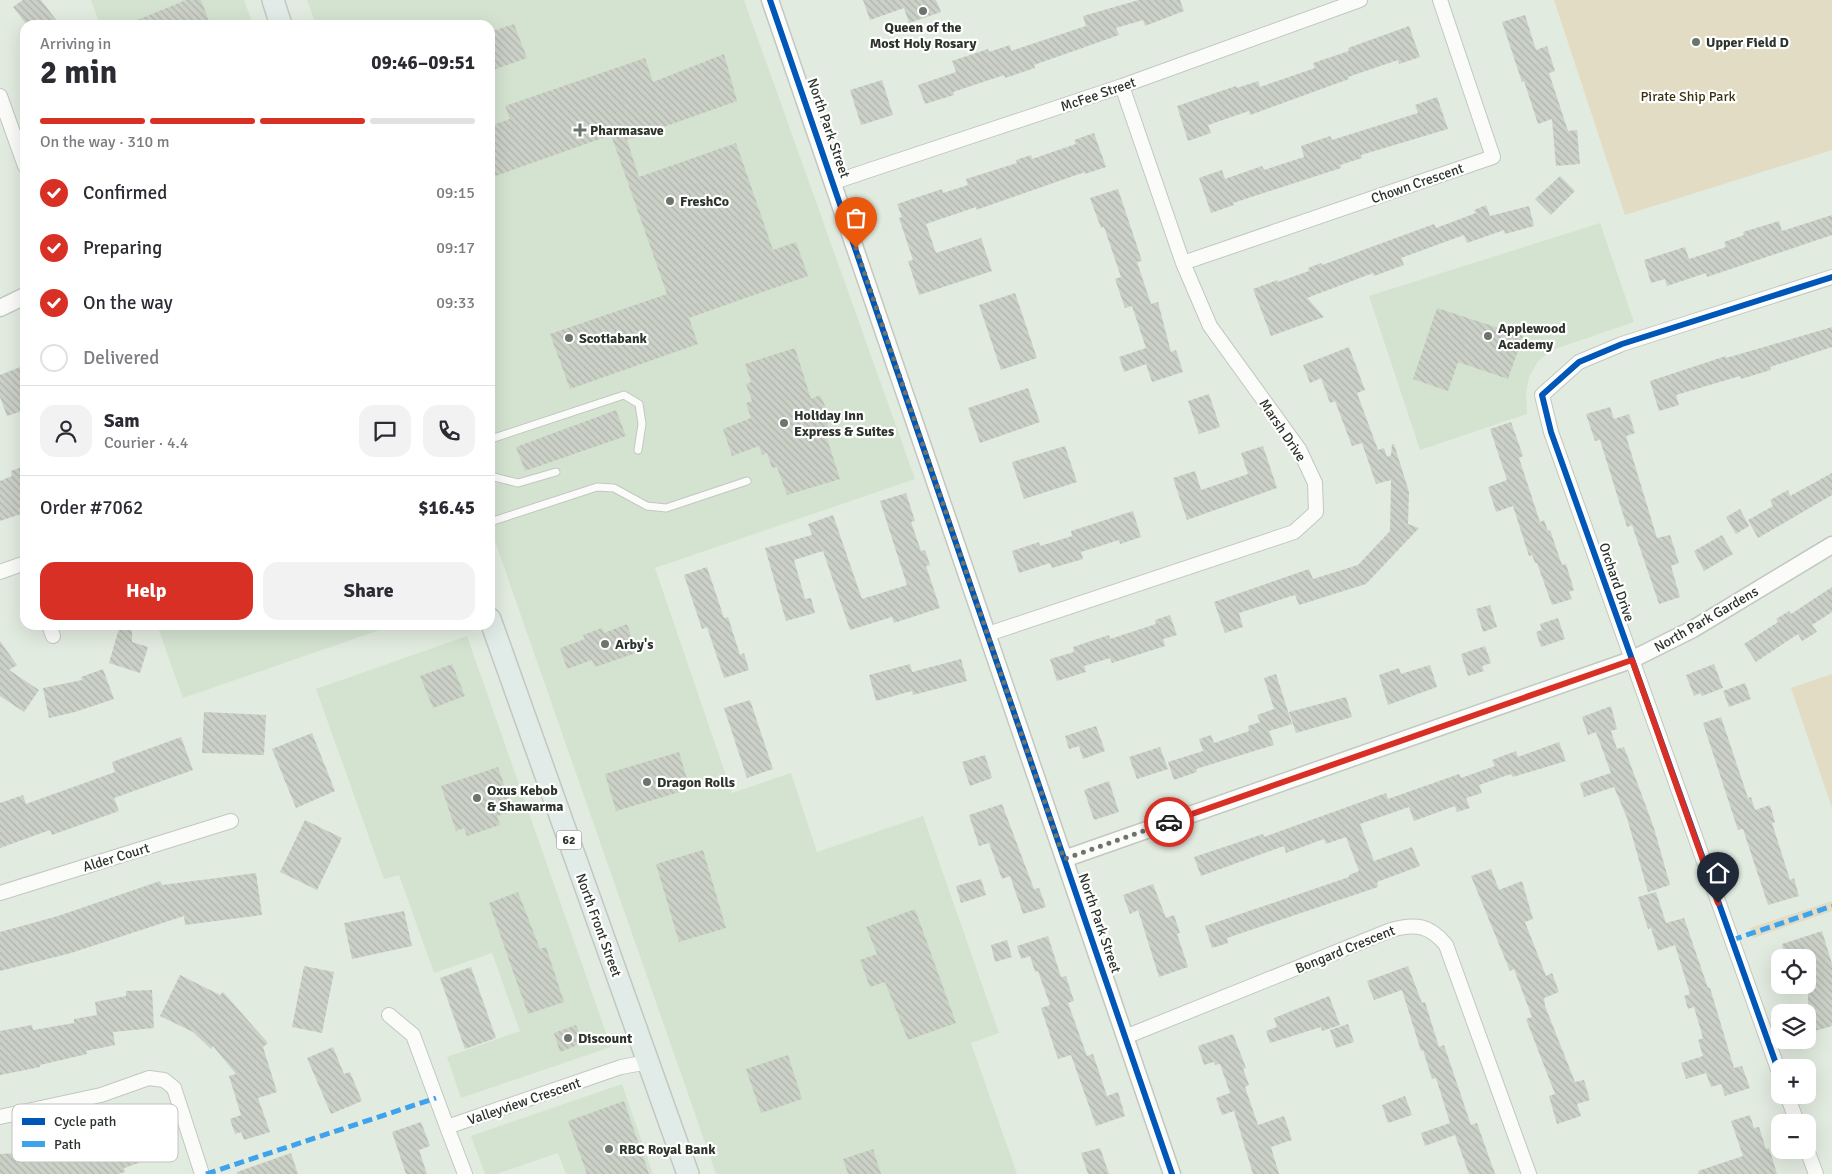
<!DOCTYPE html>
<html lang="en">
<head>
<meta charset="utf-8">
<style>
	:root { --surface:#fff; --page:#f2f2f3; --text:#2b2b33; --muted:#7c7c81; --line:#e1e1e2; --accent:#d93025 }
	body { margin:0; font-family:Signika,sans-serif; background:var(--page); color:var(--text); height:100vh; display:flex; flex-direction:column; font-size:19px; white-space:nowrap }
	* { box-sizing:border-box; margin:0 }
	p { font-size:16px; color:var(--muted) }
	.icon { flex:none; width:28px; height:28px; fill:none; stroke:currentColor; stroke-width:2; stroke-linecap:round; stroke-linejoin:round }
	.map { position:relative; flex:1; overflow:hidden }
	.panel { position:absolute; left:20px; top:20px; width:475px; height:610px; display:flex; flex-direction:column; background:var(--surface); border-radius:15px; box-shadow:0 5px 20px #0002 }
	.panel>* { flex:none }
	.buttons { position:absolute; left:1771px; top:949px; display:grid; gap:10px }
	.buttons a { display:grid; place-items:center; width:45px; height:45px; border-radius:10px; background:var(--surface); box-shadow:0 5px 20px #0002; font-size:25px }
	.pin { position:absolute; display:grid; place-items:center; width:42px; height:42px; color:#fff; margin:-51px -21px; border-radius:50% 50% 50% 0; rotate:-45deg; box-shadow:0 0 5px #0007 }
	.pin .icon { rotate:45deg }
	.courier { position:absolute; display:grid; place-items:center; width:50px; height:50px; margin:-25px; border:4px solid #d93025; border-radius:50%; background:#fff; color:#222; box-shadow:0 1px 6px #0007 }
	.overview em { font-style:normal; font-weight:800 }
	.overview div { display:flex; flex-direction:column-reverse }
	.overview { display:flex; align-items:center; justify-content:space-between; height:85px; padding:0 20px }
	h1 { font-size:32px; font-weight:800; line-height:38px }
	.bar { display:grid; grid-template-columns:repeat(4,1fr); gap:8px 5px; align-content:center; height:60px; padding:0 20px }
	.bar i { height:6px; border-radius:4px; background:var(--line) }
	.bar .current { background:var(--accent) }
	.bar p { grid-column:span 4 }
	.line { display:flex; align-items:center; gap:12px; padding:0 20px; border-top:1px solid var(--line) }
	.line div { flex:1 }
	.round { display:grid; place-items:center; flex:none; width:52px; height:52px; border-radius:15px; background:var(--page) }
	ol { padding:0 20px; list-style:none }
	li { display:flex; align-items:center; gap:15px; height:55px }
	li p { margin-inline-start:auto }
	li .icon { padding:5px; border-radius:50%; background:var(--accent); color:#fff; stroke-width:4 }
	li:last-child { color:var(--muted) }
	li i { width:28px; height:28px; border:2px solid var(--line); border-radius:50% }
	.button { display:flex; gap:10px; margin-top:auto; padding:10px 20px }
	.button a { flex:1; height:58px; border-radius:15px; background:var(--accent); color:#fff; font-size:20px; font-weight:800; line-height:58px; text-align:center }
	.button a+a { background:var(--page); color:var(--text) }
	.map>svg:first-child { display:block }
	.built { fill:#d3e3d0 }
	.green { fill:#e1dcc3 }
	.building { fill:url(#building-back-hatch) }
	.lines { fill:none; stroke-linecap:round; stroke-linejoin:round }
	.service-casing { stroke:#c1c8c0; stroke-width:9 }
	.minor-casing { stroke:#c1c8c0; stroke-width:16 }
	.tertiary-casing { stroke:#c1c8c0; stroke-width:19 }
	.primary-casing { stroke:#c3c7c2; stroke-width:24 }
	.service { stroke:#fbfcfa; stroke-width:7 }
	.minor { stroke:#fbfcfa; stroke-width:14 }
	.tertiary { stroke:#fbfcfa; stroke-width:16 }
	.primary { stroke:#e1ece8; stroke-width:21 }
	.quiet { stroke:#3ea3eb; stroke-width:5; stroke-dasharray:10 5; stroke-linecap:butt }
	.cycleway-casing { stroke:#fff; stroke-width:9 }
	.cycleway { stroke:#0057b8; stroke-width:6 }
	.done { stroke:#6c746b; stroke-width:5; stroke-dasharray:0 9 }
	.route { stroke:#d93025; stroke-width:6 }
	.poi-dot { fill:#6c746b; stroke:#fff; stroke-width:2 }
	.labels { text-anchor:middle; stroke-width:4.5; stroke-linejoin:round; paint-order:stroke }
	.shield { fill:#fff; stroke:#6c716b; stroke-width:1 }
	.shield-label { font-size:12px; font-weight:bold; fill:#2d342c }
	.poi-label { font-size:14px; font-weight:bold; fill:#2d342c; stroke:#fff; text-anchor:start }
	.street-label { font-size:14px; fill:#2d342c; stroke:#fff }
	.park-label { font-size:14px; fill:#3d300d; stroke:#fff }
	.key { fill:#fff; stroke:#c0c2c0; stroke-width:1 }
	.key-label { font-size:14px; fill:#2d342c }
</style>
</head>
<body>
<div class="map">
<svg width="1832" height="1174" viewBox="0 0 1832 1174">
	<defs>
		<pattern id="building-back-hatch" width="6" height="6" patternUnits="userSpaceOnUse" patternTransform="scale(1.25)"><rect width="6" height="6" fill="#ccd1c8"/><path d="M-1 5l2 2M0 0l6 6M5-1l2 2" fill="none" stroke="#b0b4ac"/></pattern>
	</defs>
	<rect width="100%" height="100%" fill="#e2ebe0"/>
	<path class="built" d="M91,0H244L253,25H100Z
		M307,0H744L915,479L655,568L732,793L791,773L817,852L923,816L999,1033L971,1043L1017,1174H716L490,527V25H316Z
		M1600,223L1634,322L1552,350L1538,361L1529,377L1526,394L1527,414L1420,450L1369,296Z
		M157,625H394L183,698Z
		M467,636L611,1047L461,1098L447,1057L520,1031L492,953L434,973L399,875L384,879L316,689Z
		M622,1084L653,1174H566L558,1153L496,1174H485L471,1136Z"/>
	<path class="green" d="M1554,0H1832V150L1625,215Z
		M1832,674V808L1791,688Z
		M1832,901V911L1753,938L1750,928Z"/>
	<path class="building" d="M23,0H41L60,25H27L13,7Z
		M186,0H201L209,21L200,25H125Z
		M863,0H936L941,12L909,23L904,8L870,20Z
		M1139,0H1180L1184,11L1145,26L1143,20L1116,28L1119,35L1034,65L1035,68L1005,78L1004,75L953,92L954,95L925,104L918,85L956,72L952,61L988,49L989,52L1010,45L1011,51L1086,26L1083,16Z
		M1525,15L1536,50L1547,46L1555,71L1549,73L1568,131L1577,130L1580,164L1556,166L1552,119L1538,124L1524,81L1522,82L1502,22Z
		M514,24L527,58L490,71V32Z
		M1409,26L1420,57L1399,64L1398,60L1348,77L1349,79L1250,115L1249,111L1208,125L1211,133L1188,141L1177,106L1236,86L1237,88L1258,81L1260,87L1315,68L1313,63L1349,51L1348,48Z
		M724,54L737,101L627,140L639,177L736,143L773,250L796,242L808,276L689,318L698,344L570,389L550,334L667,294L611,135L490,178V126L510,119L505,106L645,58L653,82Z
		M882,80L893,115L861,125L850,90Z
		M1437,97L1448,129L1361,155L1362,158L1340,165L1341,168L1233,203L1234,205L1211,213L1199,178L1222,170L1225,179L1262,166L1264,170L1304,157L1301,146L1330,136L1332,140L1418,113L1415,105Z
		M1094,133L1106,167L1085,174V172L976,210V207L926,224L936,253L981,238L992,271L919,295L908,261L913,260L899,218L902,217L897,204L942,189L943,193L968,185L966,179L1017,163L1016,160L1031,155L1032,159L1076,144L1074,140Z
		M1560,176L1575,191L1551,215L1535,199Z
		M1118,189L1142,261L1137,262L1151,304L1158,302L1171,352L1176,350L1183,372L1152,382L1146,364L1124,372L1119,357L1146,348L1132,306L1125,308L1115,279L1121,277L1104,227L1101,228L1090,198Z
		M1486,205L1490,216L1529,206L1534,226L1505,234L1504,230L1467,243L1464,235L1401,258L1404,265L1374,276L1373,273L1307,298L1324,317L1271,336L1253,289L1277,280L1278,282L1309,271L1308,268L1321,263L1322,265L1434,224L1436,228L1476,213L1474,210Z
		M1832,215V235L1707,277L1706,273L1667,286L1665,279L1651,283L1644,260L1685,247L1689,259L1726,247L1724,242L1744,235L1743,232L1779,221L1782,231Z
		M1015,293L1037,358L1001,370L979,305Z
		M1437,308L1523,336L1508,379L1458,362L1448,391L1413,379Z
		M1832,327V347L1770,367L1771,370L1741,379L1740,376L1676,395L1679,405L1659,411L1650,381L1726,356V358L1764,347Z
		M1349,347L1365,390L1357,393L1378,450L1384,448L1387,457L1391,455L1392,444H1394L1409,492L1408,524L1419,528L1366,584L1299,605L1295,595L1239,613L1243,627L1225,633L1214,602L1309,569L1313,579L1358,565L1390,531L1391,480L1376,484L1362,443L1352,446L1335,401L1330,403L1321,378L1310,383L1303,365Z
		M795,348L811,399L820,395L826,408L828,427L824,429L840,479L787,495L777,467L772,468L767,453L762,455L759,446L732,456L723,429L751,418L746,403L752,401L746,384L751,382L745,364Z
		M25,365V410L7,416L0,397V375Z
		M1028,388L1040,422L980,443L968,408Z
		M1209,394L1220,427L1199,434L1188,401Z
		M1610,407L1614,419L1629,414L1635,433L1626,436L1657,538L1670,535L1679,563L1671,566L1680,597L1659,604L1632,525L1627,527L1600,440L1595,441L1586,414Z
		M616,410L626,436L525,471L516,447Z
		M1511,422L1523,456L1519,458L1540,522L1544,520L1548,531L1550,530L1562,565L1566,564L1574,590L1569,592L1572,599L1552,605L1537,563H1535L1532,555L1529,556L1513,506L1496,512L1488,487L1507,480L1490,429Z
		M1065,446L1077,482L1024,499L1012,462Z
		M1263,446L1277,488L1187,520L1173,478L1195,471L1201,490L1248,474L1241,453Z
		M25,466V507L19,509L21,514L0,521V481L12,476L11,471Z
		M1832,473V495L1758,538L1748,520L1773,506L1770,500L1788,490L1790,496Z
		M906,493L915,521L911,522L921,551L925,550L930,565L926,566L940,608L894,623L892,617L850,630L823,551L794,560L805,599L811,598L815,613L786,621L765,548L812,535L808,524L833,515L862,599L907,585L880,501Z
		M1740,509L1749,526L1736,534L1726,517Z
		M1133,511L1141,537L1120,544L1119,540L1081,552L1083,559L1052,568L1050,563L1019,573L1012,551L1039,542L1040,546L1072,536L1071,531Z
		M1722,535L1733,554L1704,571L1694,551Z
		M707,567L724,618L728,617L740,655L744,653L749,670L724,678L707,627L702,629L684,575Z
		M1832,587V612L1812,625L1817,632L1802,641L1798,634L1756,662L1744,644L1778,622L1776,619L1789,611L1791,614Z
		M1490,605L1497,627L1483,632L1476,609Z
		M1170,615L1177,635L1163,639L1165,646L1112,663L1110,658L1084,666L1086,672L1057,681L1050,659L1074,652L1073,647L1109,635L1110,639L1156,624L1155,620Z
		M1558,618L1565,639L1541,647L1536,632L1542,630L1540,624Z
		M627,624L633,641L637,639L642,651L595,667L592,660L567,669L560,648L585,639L583,635L602,628L604,633Z
		M120,625H132V642L148,647L140,673L109,663Z
		M0,641L17,665L9,670L39,690L24,712L0,696Z
		M1485,646L1491,663L1482,666L1484,671L1468,676L1461,654Z
		M961,659L967,681L913,695L912,691L876,701L869,675L910,664L912,672Z
		M452,664L465,696L433,708L420,676Z
		M1714,664L1723,688L1702,696L1700,693L1694,696L1686,675Z
		M1430,665L1437,687L1388,705L1379,675L1399,668L1401,674Z
		M103,669L114,699L75,712L49,718L43,688L82,680L81,677Z
		M1276,674L1292,724L1269,731L1274,745L1196,769L1197,772L1174,780L1168,762L1203,751L1199,739L1211,735L1214,743L1249,731L1248,726L1260,722L1257,715L1274,709L1264,678Z
		M1745,683L1751,699L1729,707L1723,691Z
		M1346,697L1352,717L1296,733L1289,712Z
		M750,700L773,769L747,778L724,708Z
		M1611,706L1617,729L1611,731L1617,749L1624,747L1654,828L1670,885L1648,892L1627,818L1614,787L1584,797L1580,783L1611,773L1596,732L1588,735L1582,717Z
		M204,712L266,715L264,755L202,753Z
		M1721,717L1748,798L1751,797L1755,810L1770,805L1775,822L1772,823L1790,880L1794,878L1799,896L1768,905L1743,829L1738,830L1703,723Z
		M1096,726L1105,751L1083,759L1079,746L1069,749L1065,736Z
		M312,733L335,791L296,808L272,749Z
		M181,737L193,770L114,798L119,811L52,835L50,830L0,848V803L23,795L26,804L115,772L112,762Z
		M1559,742L1566,761L1513,777L1511,774L1479,785L1482,793L1466,798L1470,808L1457,812L1455,806L1414,821L1409,807L1360,824L1374,861L1412,847L1420,866L1377,882L1378,887L1227,938L1228,943L1212,948L1205,926L1349,877V875L1359,871L1346,837L1326,844L1324,839L1286,853L1284,846L1201,876L1194,857L1263,834L1264,837L1386,793L1388,799L1459,774L1461,778L1495,766L1492,760L1516,751L1518,757Z
		M1160,747L1168,769L1137,779L1129,757Z
		M679,752L690,789L616,811L605,774Z
		M985,755L992,778L970,786L962,762Z
		M498,767L513,811L497,816L500,825L467,836L464,828L456,831L441,786Z
		M1109,781L1119,812L1094,820L1084,790Z
		M1002,804L1034,889L1039,888L1046,907L1023,914L1010,876L1002,879L989,843L979,846L969,815Z
		M305,820L342,838L317,890L280,872Z
		M703,850L726,928L679,942L656,864Z
		M1491,869L1499,890L1522,881L1533,919L1525,922L1546,976L1552,973L1559,992L1544,998L1545,1006L1575,1082L1584,1080L1590,1100L1577,1104L1581,1116L1557,1124L1549,1096L1555,1094L1526,1019L1532,1017L1514,969L1510,971L1471,876Z
		M256,873L262,915L185,925L184,916L71,953L0,971V932L58,916L160,881L162,885Z
		M981,879L986,895L961,903L956,886Z
		M1153,884L1166,918L1174,915L1180,933L1177,934L1188,967L1159,977L1138,910L1130,914L1123,895Z
		M518,892L540,949L546,947L564,1002L528,1014L489,903Z
		M1656,892L1666,923L1684,918L1708,988H1710L1734,1068L1742,1066L1750,1088L1725,1096L1721,1084L1711,1087L1706,1073L1686,1079L1681,1063L1703,1056L1698,1040L1703,1038L1694,1007L1688,1009L1684,996L1690,994L1675,945L1658,951L1651,928L1648,929L1638,897Z
		M915,909L956,1023L908,1040L885,982L870,987L860,960L877,954L866,927Z
		M404,911L412,946L352,959L344,923Z
		M1822,931L1832,964V1026L1811,1032L1808,1021V958H1786L1782,944Z
		M1048,936L1061,977L1066,976L1071,992L1074,1001L1068,1003L1087,1056L1093,1054L1107,1096L1118,1092L1125,1116L1096,1126L1071,1055L1058,1059L1041,1008L1050,1005L1038,971L1035,972L1030,956L1021,959L1017,946Z
		M1007,940L1012,957L995,962L991,945Z
		M304,966L334,972L322,1033L292,1027Z
		M1408,966L1422,1003L1425,1002L1439,1047L1444,1045L1471,1125L1477,1123L1495,1174H1469L1455,1135L1425,1146L1421,1133L1450,1123L1436,1078L1432,1079L1423,1050L1421,1051L1402,990L1374,1000L1367,981Z
		M471,967L496,1038L465,1049L440,978Z
		M180,975L220,995L223,992L268,1043L263,1047L277,1092L258,1098L270,1132L244,1140L241,1132L235,1134L230,1119L241,1115L229,1076L236,1074L213,1046L211,1049L193,1032L160,1016Z
		M152,990L154,1028L113,1032L115,1045L86,1051L87,1054L40,1065V1067L0,1075V1031L32,1025L33,1030L74,1023V1019L97,1015L95,1002L126,996V991Z
		M1329,996L1340,1025L1322,1031L1321,1027L1270,1043L1266,1031L1277,1027L1274,1018Z
		M1348,1024L1354,1042L1336,1048L1330,1030Z
		M576,1025L583,1043L560,1052L554,1033Z
		M1233,1034L1246,1068L1243,1069L1249,1085L1245,1087L1258,1125L1284,1116L1292,1140L1271,1147L1279,1174H1253L1234,1111L1222,1115L1216,1098L1230,1093L1220,1064L1215,1065L1214,1062L1204,1065L1198,1046Z
		M333,1047L344,1074L350,1072L362,1101L331,1114L307,1058Z
		M788,1055L802,1099L761,1113L746,1069Z
		M1405,1096L1412,1115L1388,1123L1382,1105Z
		M624,1101L649,1174H587L568,1121Z
		M1750,1115L1754,1128L1759,1127L1766,1149L1769,1148L1777,1174H1699L1698,1171L1743,1156L1731,1121Z
		M421,1122L430,1146L419,1150L427,1174H406L392,1132Z
		M130,1127L132,1133L142,1129L153,1158L124,1168L125,1172L118,1174H0V1154L59,1150V1145H91L89,1138Z
		M1100,1148L1109,1174H1088L1081,1153Z
		M873,1149L881,1174H848L843,1159Z
		M291,1153L298,1174H237V1172Z"/>
	<g class="lines">
		<g class="service-casing">
			<path id="service" d="M490,441L491,439L624,395L639,404L642,424L638,450
				M490,476L518,483L556,472
				M490,522L597,487L614,488L647,506L666,508L747,481"/>
		</g>
		<g class="minor-casing">
			<path id="minor" d="M0,96L25,166
				M834,182L1122,86L1360,0
				M1183,263L1493,157L1440,0
				M0,572L25,563
				M49,625L53,636
				M988,634L1294,532L1316,512L1315,483L1299,449L1210,326L1183,263L1122,86
				M0,893L231,821
				M389,1015L413,1035L447,1127
				M1125,1037L1391,930C1415,923 1430,925 1446,945L1529,1174
				M1780,1075L1551,432L1542,395L1579,362L1622,344L1832,277
				M1787,1095L1797,1122
				M0,1117L101,1095L149,1078L164,1080L174,1088L202,1174
				M1807,1150L1816,1174
				M465,1174L447,1127L621,1067L648,1062"/>
		</g>
		<g class="tertiary-casing">
			<path id="tertiary" d="M770,0L1172,1174
				M0,308L25,296
				M1064,859L1631,660L1693,629L1832,545"/>
		</g>
		<g class="primary-casing">
			<path id="primary" d="M273,0L281,25
				M490,619L688,1174"/>
		</g>
		<use href="#service" class="service"/>
		<use href="#minor" class="minor"/>
		<use href="#tertiary" class="tertiary"/>
		<use href="#primary" class="primary"/>
		<path class="quiet" d="M1732,940L1832,906
			M206,1174L436,1098"/>
		<g class="cycleway-casing">
			<path id="cycleway" d="M770,0L1172,1174
				M1780,1075L1551,432L1542,395L1579,362L1622,344L1832,277"/>
		</g>
		<use href="#cycleway" class="cycleway"/>
	</g>
	<g class="lines">
		<path class="done" d="M856,248L1064,859L1169,822"/>
		<path class="route" d="M1169,822L1632,660L1718,903"/>
	</g>
	<g class="poi-dot">
		<circle cx="923" cy="11" r="5"/>
		<circle cx="1696" cy="42" r="5"/>
		<path d="M577.5 122.5h5v5h5v5h-5v5h-5v-5h-5v-5h5z"/>
		<circle cx="670" cy="201" r="5"/>
		<circle cx="1488" cy="336" r="5"/>
		<circle cx="569" cy="338" r="5"/>
		<circle cx="784" cy="423" r="5"/>
		<circle cx="605" cy="644" r="5"/>
		<circle cx="647" cy="782" r="5"/>
		<circle cx="477" cy="798" r="5"/>
		<circle cx="568" cy="1038" r="5"/>
		<circle cx="609" cy="1149" r="5"/>
	</g>
	<g class="labels">
		<rect class="shield" x="556.5" y="830.5" width="25" height="19" rx="4"/>
		<g class="shield-label">
			<text x="569" y="844">62</text>
		</g>
		<g class="poi-label">
			<text x="923" y="32" text-anchor="middle">Queen of the<tspan x="923" dy="16">Most Holy Rosary</tspan></text>
			<text x="1706" y="47">Upper Field D</text>
			<text x="590" y="135">Pharmasave</text>
			<text x="680" y="206">FreshCo</text>
			<text x="1498" y="333">Applewood<tspan x="1498" dy="16">Academy</tspan></text>
			<text x="579" y="343">Scotiabank</text>
			<text x="794" y="420">Holiday Inn<tspan x="794" dy="16">Express &amp; Suites</tspan></text>
			<text x="615" y="649">Arby's</text>
			<text x="657" y="787">Dragon Rolls</text>
			<text x="487" y="795">Oxus Kebob<tspan x="487" dy="16">&amp; Shawarma</tspan></text>
			<text x="578" y="1043">Discount</text>
			<text x="619" y="1154">RBC Royal Bank</text>
		</g>
		<g class="street-label">
			<text transform="translate(1098 94) rotate(-19)" y="5">McFee Street</text>
			<text transform="translate(829 128) rotate(71)" y="5">North Park Street</text>
			<text transform="translate(1417 183) rotate(-19)" y="5">Chown Crescent</text>
			<text transform="translate(1283 430) rotate(56)" y="5">Marsh Drive</text>
			<text transform="translate(1617 582) rotate(71)" y="5">Orchard Drive</text>
			<text transform="translate(1706 619) rotate(-30)" y="5">North Park Gardens</text>
			<text transform="translate(116 857) rotate(-17)" y="5">Alder Court</text>
			<text transform="translate(1100 923) rotate(71)" y="5">North Park Street</text>
			<text transform="translate(599 925) rotate(70)" y="5">North Front Street</text>
			<text transform="translate(1345 949) rotate(-22)" y="5">Bongard Crescent</text>
			<text transform="translate(524 1101) rotate(-19)" y="5">Valleyview Crescent</text>
		</g>
		<g class="park-label">
			<text x="1688" y="101">Pirate Ship Park</text>
		</g>
	</g>
	<rect x="12" y="1104" width="166" height="58" rx="8" class="key"/>
	<rect x="22" y="1118" width="23" height="7" fill="#0057b8"/>
	<rect x="22" y="1141" width="23" height="6" fill="#3ea3eb"/>
	<g class="key-label">
		<text x="54" y="1126">Cycle path</text>
		<text x="54" y="1149">Path</text>
	</g>
</svg>
<div class="buttons">
<a><svg class="icon" aria-label="locate" viewBox="0 0 24 24"><circle cx="12" cy="12" r="6"/><path d="M12 2v4M12 18v4M2 12h4M18 12h4"/></svg></a>
<a><svg class="icon" aria-label="layers" viewBox="0 0 24 24"><path d="M12 4l9 5-9 5-9-5zM3 14l9 5 9-5"/></svg></a>
<a>+</a>
<a>−</a>
</div>
<div class="pin" style="left:856px;top:248px;background:#ea580c"><svg class="icon" aria-label="bag" viewBox="0 0 24 24"><path d="M5 8h14l-1 12H6zM9 8a3 3 0 0 1 6 0"/></svg></div>
<div class="pin" style="left:1718px;top:903px;background:#1f2937"><svg class="icon" aria-label="home" viewBox="0 0 24 24"><path d="M3 11l9-7 9 7M6 9v11h12V9"/></svg></div>
<div class="courier" style="left:1169px;top:822px"><svg class="icon" aria-label="car" viewBox="0 0 24 24"><path d="M5 17H2v-5l4-1 3-4h7l3 4 3 1v5h-3M9 17h6M6 11h13"/><circle cx="7" cy="17" r="2"/><circle cx="17" cy="17" r="2"/></svg></div>
<section class="panel">
<div class="overview"><div><h1>2 min</h1><p>Arriving in</p></div><em>09:46–09:51</em></div>
<div class="bar"><i class="current"></i><i class="current"></i><i class="current"></i><i></i><p>On the way · 310 m</p></div>
<ol>
<li><svg class="icon" aria-label="check" viewBox="0 0 24 24"><path d="M5 12l5 5 9-10"/></svg>Confirmed<p>09:15</p></li>
<li><svg class="icon" aria-label="check" viewBox="0 0 24 24"><path d="M5 12l5 5 9-10"/></svg>Preparing<p>09:17</p></li>
<li><svg class="icon" aria-label="check" viewBox="0 0 24 24"><path d="M5 12l5 5 9-10"/></svg>On the way<p>09:33</p></li>
<li><i></i>Delivered</li>
</ol>
<div class="line" style="height:90px"><a class="round"><svg class="icon" aria-label="person" viewBox="0 0 24 24"><circle cx="12" cy="8" r="4"/><path d="M4 21q1-7 8-7t8 7"/></svg></a><div><b>Sam</b><p>Courier · 4.4</p></div><a class="round"><svg class="icon" aria-label="chat" viewBox="0 0 24 24"><path d="M4 5h16v11H9l-5 4z"/></svg></a><a class="round"><svg class="icon" aria-label="phone" viewBox="0 0 24 24"><path d="M5 4h4l2 5-3 2q2 4 5 5l2-3 5 2v4C11 20 4 13 5 4z"/></svg></a></div>
<div class="line" style="height:65px"><div>Order #7062</div><b>$16.45</b></div>
<div class="button"><a>Help</a><a>Share</a></div>
</section>
</div>
</body>
</html>
